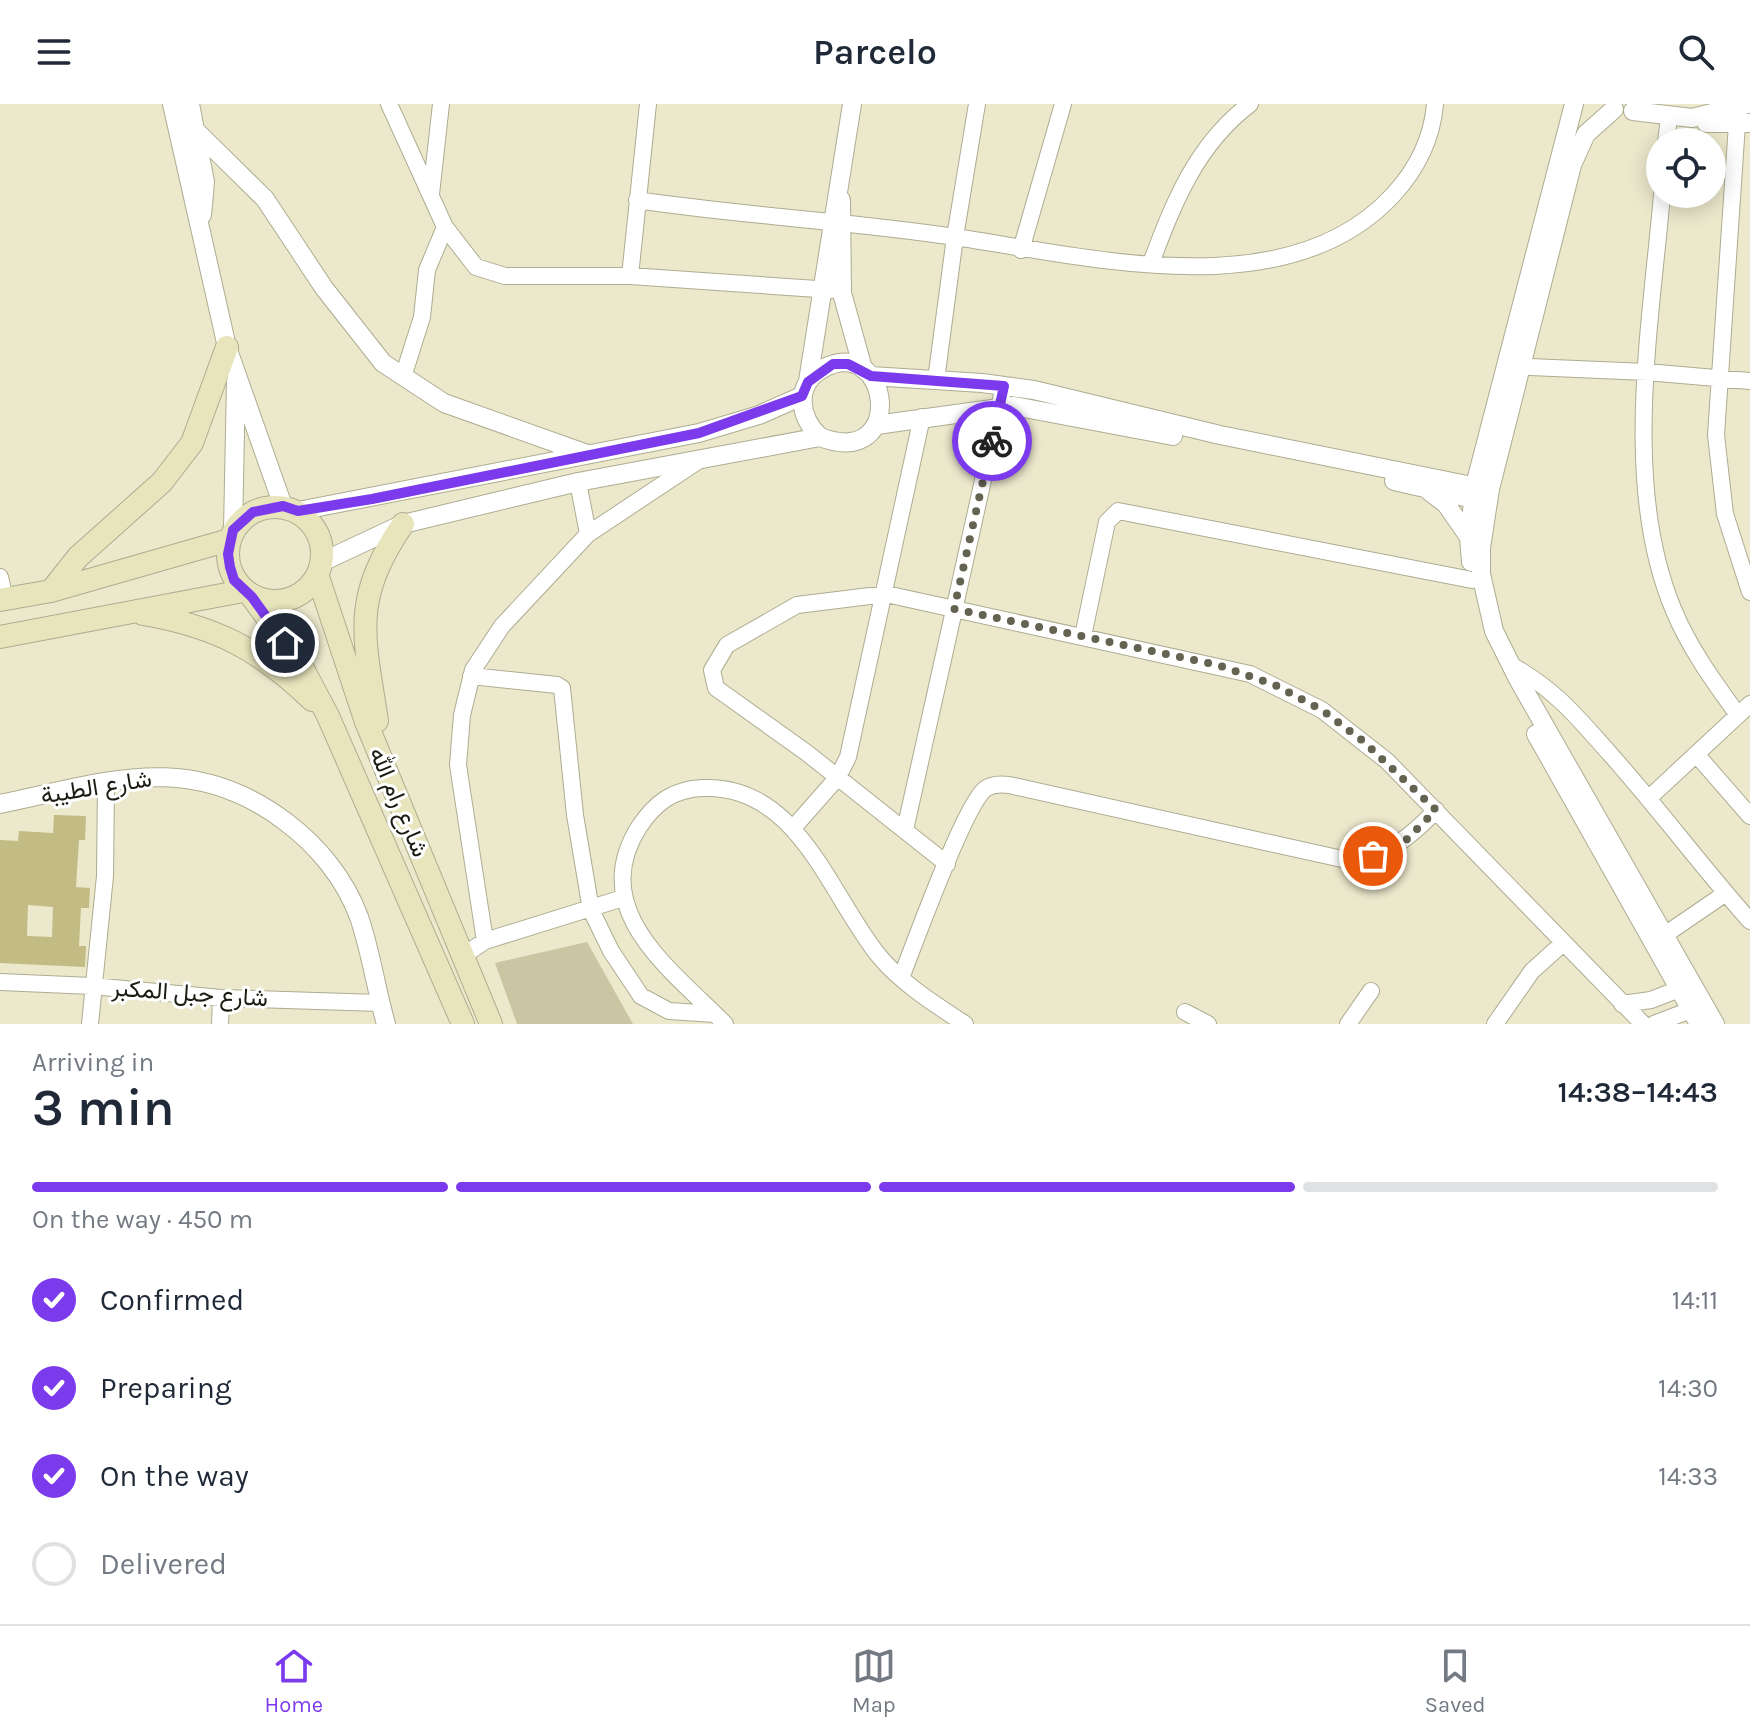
<!DOCTYPE html>
<html lang="en">
<head>
<meta charset="utf-8">
<style>
	:root { --surface:#fff; --page:#f6f6f7; --text:#1f2937; --muted:#747a83; --line:#e0e1e3; --accent:#7c3aed }
	body { margin:0; font-family:Karla,Vazirmatn,sans-serif; background:var(--page); color:var(--text); height:100vh; display:flex; flex-direction:column; font-size:30px; white-space:nowrap }
	* { box-sizing:border-box; margin:0 }
	p { font-size:26px; color:var(--muted) }
	.icon { flex:none; width:44px; height:44px; fill:none; stroke:currentColor; stroke-width:2; stroke-linecap:round; stroke-linejoin:round }
	.map { position:relative; height:920px; overflow:hidden }
	.details { display:flex; flex-direction:column; background:var(--surface); flex:1 }
	.details>* { flex:none }
	.buttons { position:absolute; left:1646px; top:24px; display:grid; gap:16px }
	.buttons a { display:grid; place-items:center; width:80px; height:80px; border-radius:50%; background:var(--surface); box-shadow:0 4px 20px #0003; font-size:40px }
	.pin { position:absolute; display:grid; place-items:center; width:68px; height:68px; color:#fff; margin:-34px; border:4px solid #fff; border-radius:50%; box-shadow:0 2px 8px #0007 }
	.courier { position:absolute; display:grid; place-items:center; width:80px; height:80px; margin:-40px; border:6px solid #7c3aed; border-radius:50%; background:#fff; color:#222; box-shadow:0 2px 10px #0007 }
	.overview em { font-style:normal; font-weight:600 }
	.overview div { display:flex; flex-direction:column-reverse }
	.overview { display:flex; align-items:center; justify-content:space-between; height:136px; padding:0 32px }
	h1 { font-size:52px; font-weight:600; line-height:60px }
	.bar { display:grid; grid-template-columns:repeat(4,1fr); gap:12px 8px; align-content:center; height:96px; padding:0 32px }
	.bar i { height:10px; border-radius:6px; background:var(--line) }
	.bar .selected { background:var(--accent) }
	.bar p { grid-column:span 4 }
	ol { padding:0 32px; list-style:none }
	li { display:flex; align-items:center; gap:24px; height:88px }
	li p { margin-inline-start:auto }
	li .icon { padding:8px; border-radius:50%; background:var(--accent); color:#fff; stroke-width:4 }
	li:last-child { color:var(--muted) }
	li i { width:44px; height:44px; border:4px solid var(--line); border-radius:50% }
	header { display:flex; justify-content:space-between; align-items:center; height:104px; padding:0 32px; background:var(--surface); font-size:36px; font-weight:600 }
	.menu { display:flex; justify-content:space-around; align-items:center; height:112px; border-top:2px solid var(--line); background:var(--surface); font-size:22px; color:var(--muted) }
	.menu a { display:grid; justify-items:center; gap:4px }
	.menu .selected { color:var(--accent) }
	.map>svg:first-child { display:block }
	.green { fill:#cac6a3 }
	.building { fill:#c2bc84; fill-rule:evenodd }
	.lines { fill:none; stroke-linecap:round; stroke-linejoin:round }
	.minor-casing { stroke:#aeac91; stroke-width:18 }
	.tertiary-casing { stroke:#aeac91; stroke-width:20 }
	.secondary-casing { stroke:#aeac91; stroke-width:24 }
	.minor { stroke:#fff; stroke-width:16 }
	.tertiary { stroke:#fff; stroke-width:18 }
	.secondary { stroke:#e8e4bc; stroke-width:22 }
	.done { stroke:#646352; stroke-width:8; stroke-dasharray:0 14.4 }
	.route { stroke:#7c3aed; stroke-width:10 }
	.labels { text-anchor:middle; stroke-width:6; stroke-linejoin:round; paint-order:stroke }
	.street-label { font-size:24px; fill:#1c1b11; stroke:#fff }
</style>
</head>
<body>
<header><svg class="icon" aria-label="menu" viewBox="0 0 24 24"><path d="M4 6h16M4 12h16M4 18h16"/></svg>Parcelo<svg class="icon" aria-label="search" viewBox="0 0 24 24"><circle cx="10" cy="10" r="6"/><path d="M15 15l6 6"/></svg></header>
<div class="map">
<svg width="1750" height="920" viewBox="0 0 1750 920">
	<rect width="100%" height="100%" fill="#ebe8cc"/>
	<path class="green" d="M587,838L633,920H517L495,859Z"/>
	<path class="building" d="M54,711L86,712L85,736H79L76,783L90,784L89,804H81L79,842H86L85,863L0,859V736L18,737L19,727L53,729ZM28,801L53,803L52,833L27,832Z"/>
	<g class="lines">
		<g class="minor-casing">
			<path id="minor" d="M389,0L445,123L476,163L505,172H630L832,186
				M1737,20L1716,331L1725,410L1750,488
				M1666,38L1669,13
				M431,90L441,0
				M1662,90C1651,221 1621,382 1674,507C1690,545 1714,578 1738,611
				M637,96C743,112 850,117 955,133C1090,153 1288,205 1393,91C1417,65 1432,35 1435,0
				M1021,146L1063,0
				M1151,159C1174,98 1196,41 1250,0
				M630,172L648,0
				M1508,262L1647,268L1750,277
				M403,273L422,213L427,166L445,123
				M936,276L955,133L977,0
				M578,378L588,430
				M0,473L5,495
				M1083,532L1107,418L1118,407L1472,476
				M1511,561C1556,586 1577,613 1611,651C1659,705 1702,763 1750,817
				M471,572L557,581L562,584L575,711L591,806L611,847L641,892L669,907L715,910
				M1696,650L1750,712
				M1649,694L1750,600
				M794,723L838,673L848,653L922,313
				M905,726L1004,282
				M947,760L807,649L716,584L712,566L727,541L797,501L886,490L1250,570L1322,606L1387,657L1643,920
				M1666,830L1726,789
				M485,837L458,661L462,611L473,566L502,522L588,430L698,357
				M464,851L485,837L623,794
				M901,874C914,841 964,702 985,685C992,680 1001,680 1009,681L1342,755C1384,754 1408,736 1436,706
				M0,878L92,882L221,894L380,899
				M1622,900L1651,896L1692,880
				M1185,908L1208,920
				M90,920L105,772L106,679
				M220,920L221,894
				M725,920C673,867 586,807 639,723C655,699 673,685 703,684C798,680 830,792 879,852C901,879 936,901 965,920
				M1348,920L1371,887
				M1495,920L1532,867L1562,840
				M1654,920L1701,902"/>
		</g>
		<g class="tertiary-casing">
			<path id="tertiary" d="M172,0L227,243L283,402
				M190,0L205,78L202,111
				M1614,5L1586,30L1572,61L1490,385L1481,444V470L1494,527L1518,575L1715,920
				M1633,7L1692,14L1748,0
				M1706,19H1750
				M197,28L265,95L324,184L383,259L444,299L587,350
				M841,96L842,189L863,265
				M871,272L982,279L1034,286L1220,331L1487,385
				M808,277L852,0
				M876,321L1014,302L1173,332
				M1394,377L1482,397
				M1429,387L1446,400L1469,433
				M298,407L699,329L759,311L802,292
				M233,426L236,277
				M322,458L403,420L578,378L820,333C908,367 891,227 822,265C794,281 799,314 820,333
				M1471,458L1469,433L1475,381L1574,0
				M1536,630L1699,920
				M0,700C107,678 190,645 286,718C318,742 345,775 359,813C371,848 376,885 386,920"/>
		</g>
		<g class="secondary-casing">
			<path id="secondary" d="M228 450a47 47 0 1 1 94 0a47 47 0 1 1-94 0Z
				M318,473L366,618L491,920
				M51,487L78,453L162,378L192,339L227,243
				M252,493L301,561L328,612L463,920
				M0,496L51,487L229,436
				M143,510C214,522 260,545 312,596
				M0,533L243,487
				M377,617C364,531 351,496 403,420"/>
		</g>
		<use href="#minor" class="minor"/>
		<use href="#tertiary" class="tertiary"/>
		<use href="#secondary" class="secondary"/>
	</g>
	<g class="lines">
		<path class="done" d="M992,337L954,505L1218,561L1275,581L1322,606L1363,637L1436,706L1405,737L1373,752"/>
		<path class="route" d="M285,539L252,493L234,476L230,463L228,450L233,426L253,408L283,402L298,407L372,395L699,329L802,292L808,278L833,260H848L871,272L1004,282L992,337"/>
	</g>
	<g class="labels">
		<g class="street-label">
			<text transform="translate(96 683) rotate(-9)" y="8">شارع الطيبة</text>
			<text transform="translate(399 698) rotate(67)" y="8">شارع رام الله</text>
			<text transform="translate(190 889) rotate(4)" y="8">شارع جبل المكبر</text>
		</g>
	</g>
</svg>
<div class="buttons">
<a><svg class="icon" aria-label="locate" viewBox="0 0 24 24"><circle cx="12" cy="12" r="6"/><path d="M12 2v4M12 18v4M2 12h4M18 12h4"/></svg></a>
</div>
<div class="pin" style="left:1373px;top:752px;background:#ea580c"><svg class="icon" aria-label="bag" viewBox="0 0 24 24"><path d="M5 8h14l-1 12H6zM9 8a3 3 0 0 1 6 0"/></svg></div>
<div class="pin" style="left:285px;top:539px;background:#1f2937"><svg class="icon" aria-label="home" viewBox="0 0 24 24"><path d="M3 11l9-7 9 7M6 9v11h12V9"/></svg></div>
<div class="courier" style="left:992px;top:337px"><svg class="icon" aria-label="bike" viewBox="0 0 24 24"><circle cx="6" cy="16" r="4"/><circle cx="18" cy="16" r="4"/><path d="M6 16l4-8h5l3 8M10 8l3 8H6M13 5h3"/></svg></div>
</div>
<section class="details">
<div class="overview"><div><h1>3 min</h1><p>Arriving in</p></div><em>14:38–14:43</em></div>
<div class="bar"><i class="selected"></i><i class="selected"></i><i class="selected"></i><i></i><p>On the way · 450 m</p></div>
<ol>
<li><svg class="icon" aria-label="check" viewBox="0 0 24 24"><path d="M5 12l5 5 9-10"/></svg>Confirmed<p>14:11</p></li>
<li><svg class="icon" aria-label="check" viewBox="0 0 24 24"><path d="M5 12l5 5 9-10"/></svg>Preparing<p>14:30</p></li>
<li><svg class="icon" aria-label="check" viewBox="0 0 24 24"><path d="M5 12l5 5 9-10"/></svg>On the way<p>14:33</p></li>
<li><i></i>Delivered</li>
</ol>
</section>
<nav class="menu">
<a class="selected"><svg class="icon" aria-label="home" viewBox="0 0 24 24"><path d="M3 11l9-7 9 7M6 9v11h12V9"/></svg>Home</a>
<a><svg class="icon" aria-label="map" viewBox="0 0 24 24"><path d="M3 6l6-2 6 2 6-2v14l-6 2-6-2-6 2zM9 4v14M15 6v14"/></svg>Map</a>
<a><svg class="icon" aria-label="saved" viewBox="0 0 24 24"><path d="M7 4h10v16l-5-4-5 4z"/></svg>Saved</a>
</nav>
</body>
</html>
